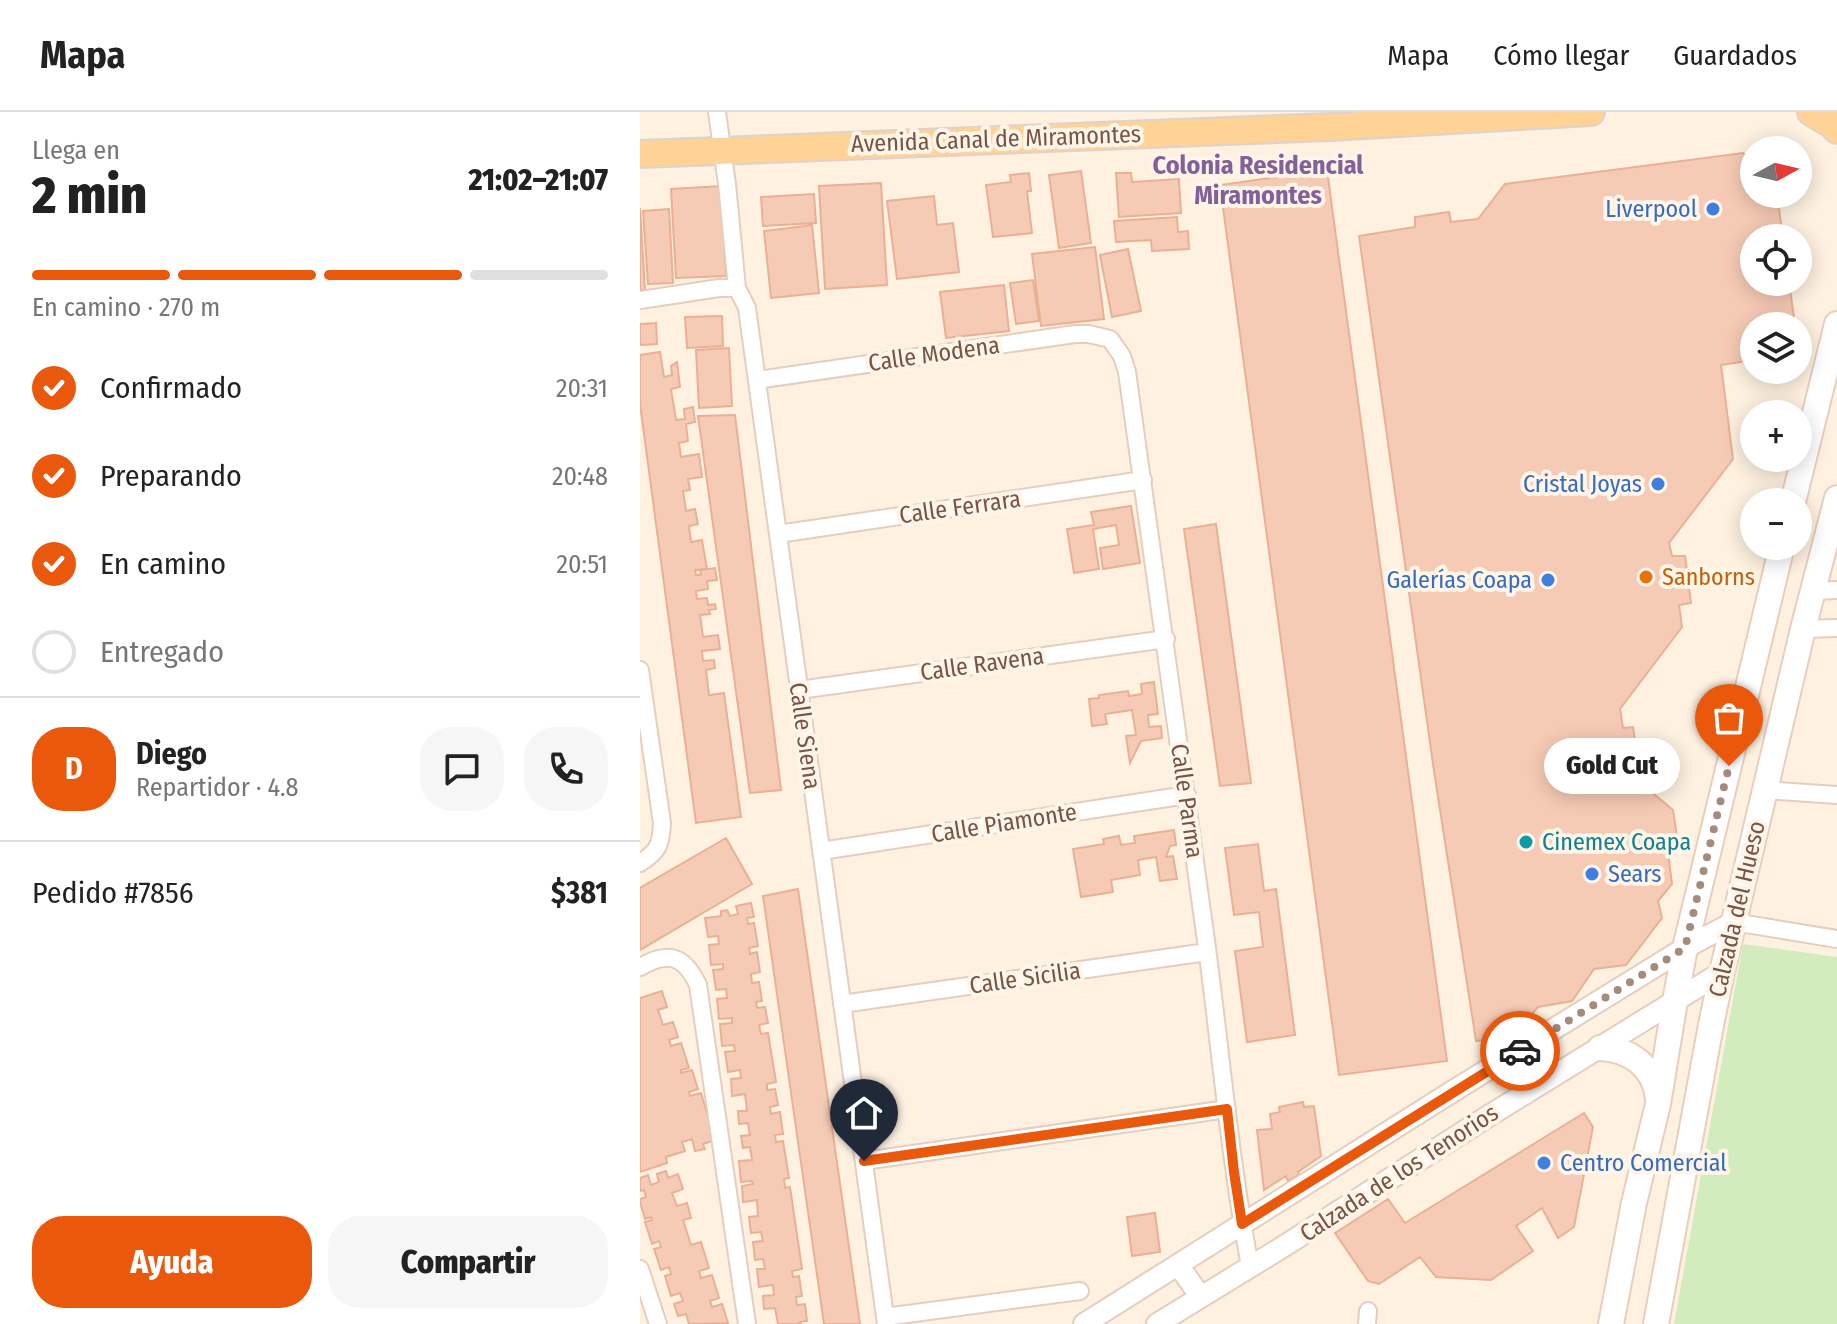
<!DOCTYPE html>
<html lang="es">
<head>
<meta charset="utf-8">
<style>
	:root { --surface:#fff; --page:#f6f6f6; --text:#222; --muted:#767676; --line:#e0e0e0; --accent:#ea580c }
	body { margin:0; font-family:"Fira Sans Condensed",sans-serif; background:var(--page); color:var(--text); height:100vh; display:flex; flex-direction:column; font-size:30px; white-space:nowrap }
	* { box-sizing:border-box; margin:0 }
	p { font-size:26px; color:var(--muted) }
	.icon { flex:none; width:44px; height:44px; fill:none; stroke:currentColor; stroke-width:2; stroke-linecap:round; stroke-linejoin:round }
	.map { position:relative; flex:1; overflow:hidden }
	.drawer { display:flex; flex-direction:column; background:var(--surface); width:640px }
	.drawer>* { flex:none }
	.needle { width:52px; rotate:82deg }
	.controls { position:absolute; left:1100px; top:24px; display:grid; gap:16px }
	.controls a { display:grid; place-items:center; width:72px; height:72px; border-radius:50%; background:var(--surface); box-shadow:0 4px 20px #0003; font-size:40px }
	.pin { position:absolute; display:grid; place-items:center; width:68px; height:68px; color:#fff; margin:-82px -34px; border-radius:50% 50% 50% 0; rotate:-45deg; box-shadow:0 0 8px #0007 }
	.pin .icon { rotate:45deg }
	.courier { position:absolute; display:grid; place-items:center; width:80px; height:80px; margin:-40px; border:6px solid #ea580c; border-radius:50%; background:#fff; color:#222; box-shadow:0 2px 10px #0007 }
	.bubble { position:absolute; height:56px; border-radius:28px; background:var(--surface); box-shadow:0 4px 20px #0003; font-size:26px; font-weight:800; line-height:56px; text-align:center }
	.overview em { font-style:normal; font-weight:800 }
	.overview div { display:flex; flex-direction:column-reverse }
	.overview { display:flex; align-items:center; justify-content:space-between; height:136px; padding:0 32px }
	h1 { font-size:52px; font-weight:800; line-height:60px }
	.bar { display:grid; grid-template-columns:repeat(4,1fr); gap:12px 8px; align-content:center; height:96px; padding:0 32px }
	.bar i { height:10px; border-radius:6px; background:var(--line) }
	.bar .selected { background:var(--accent) }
	.bar p { grid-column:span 4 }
	.line { display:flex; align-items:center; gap:20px; padding:0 32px; border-top:2px solid var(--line) }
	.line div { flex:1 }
	.round { display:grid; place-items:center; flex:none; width:84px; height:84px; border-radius:32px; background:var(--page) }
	ol { padding:0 32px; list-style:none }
	li { display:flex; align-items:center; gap:24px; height:88px }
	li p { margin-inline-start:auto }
	li .icon { padding:8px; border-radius:50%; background:var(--accent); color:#fff; stroke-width:4 }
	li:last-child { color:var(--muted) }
	li i { width:44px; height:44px; border:4px solid var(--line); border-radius:50% }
	.primary-button { display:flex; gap:16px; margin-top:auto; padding:16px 32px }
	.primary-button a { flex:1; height:92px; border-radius:32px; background:var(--accent); color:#fff; font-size:32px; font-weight:800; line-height:92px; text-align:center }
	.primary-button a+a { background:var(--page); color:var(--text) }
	header { display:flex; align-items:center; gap:48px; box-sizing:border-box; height:112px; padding:0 40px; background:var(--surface); border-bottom:2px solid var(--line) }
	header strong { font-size:38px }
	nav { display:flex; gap:44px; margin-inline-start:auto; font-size:28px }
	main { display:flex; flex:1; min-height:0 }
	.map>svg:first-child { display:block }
	.green { fill:#d3ecbe }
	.building { fill:#f6cbb5; stroke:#eab094; stroke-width:2 }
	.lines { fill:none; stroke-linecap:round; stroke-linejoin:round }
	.minor-casing { stroke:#e5cebe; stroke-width:20 }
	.tertiary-casing { stroke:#e5cebe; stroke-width:24 }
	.secondary-casing { stroke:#eacebb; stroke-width:28 }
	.primary-casing { stroke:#dcd3cf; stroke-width:30 }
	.minor { stroke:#fff; stroke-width:16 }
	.tertiary { stroke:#fff; stroke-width:20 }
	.secondary { stroke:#fff; stroke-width:24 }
	.primary { stroke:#ffd296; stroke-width:26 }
	.done { stroke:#a68b7b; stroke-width:8; stroke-dasharray:0 14.4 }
	.route { stroke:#ea580c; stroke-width:10 }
	.shop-dot { fill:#3f7fe0; stroke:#fff5e8; stroke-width:3 }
	.food-dot { fill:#e8710a; stroke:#fff5e8; stroke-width:3 }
	.culture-dot { fill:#0f9aa8; stroke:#fff5e8; stroke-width:3 }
	.labels { text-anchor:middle; stroke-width:8; stroke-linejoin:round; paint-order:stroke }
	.street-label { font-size:24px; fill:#775445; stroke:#fff5e8 }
	.shop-label { font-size:24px; fill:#366cbe; stroke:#fff5e8; text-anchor:end }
	.food-label { font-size:24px; fill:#c56008; stroke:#fff5e8; text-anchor:start }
	.culture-label { font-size:24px; fill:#0d838f; stroke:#fff5e8; text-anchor:start }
	.neighbourhood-label { font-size:26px; font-weight:bold; fill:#84609b; stroke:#fff5e8 }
</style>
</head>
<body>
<header>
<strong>Mapa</strong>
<nav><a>Mapa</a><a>Cómo llegar</a><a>Guardados</a></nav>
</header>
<main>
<section class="drawer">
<div class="overview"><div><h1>2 min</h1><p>Llega en</p></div><em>21:02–21:07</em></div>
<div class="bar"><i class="selected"></i><i class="selected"></i><i class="selected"></i><i></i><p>En camino · 270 m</p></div>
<ol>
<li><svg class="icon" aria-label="check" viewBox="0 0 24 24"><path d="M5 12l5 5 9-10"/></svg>Confirmado<p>20:31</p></li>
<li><svg class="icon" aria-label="check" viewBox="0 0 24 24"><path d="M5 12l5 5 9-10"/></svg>Preparando<p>20:48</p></li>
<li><svg class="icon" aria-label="check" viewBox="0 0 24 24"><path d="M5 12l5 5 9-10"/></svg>En camino<p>20:51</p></li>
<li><i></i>Entregado</li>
</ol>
<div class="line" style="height:144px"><b class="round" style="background:var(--accent);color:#fff">D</b><div><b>Diego</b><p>Repartidor · 4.8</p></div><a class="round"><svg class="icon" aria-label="chat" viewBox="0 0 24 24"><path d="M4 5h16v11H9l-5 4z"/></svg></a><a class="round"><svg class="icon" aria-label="phone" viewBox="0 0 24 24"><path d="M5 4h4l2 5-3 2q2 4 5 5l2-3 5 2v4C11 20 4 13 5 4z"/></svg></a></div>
<div class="line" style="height:104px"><div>Pedido #7856</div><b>$381</b></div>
<div class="primary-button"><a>Ayuda</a><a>Compartir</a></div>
</section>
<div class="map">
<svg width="1197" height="1212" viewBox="0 0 1197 1212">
	<rect width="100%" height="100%" fill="#fef1e0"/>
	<path class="green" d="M1103,832L1197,845V1212H1034Z"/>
	<path class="building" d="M1103,41L1114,50V82H1137L1142,119H1147L1148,126H1114V170H1149L1155,213L1114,214V248L1081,253L1093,347L1029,431L1032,444H1045L1051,491L1039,493L1042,515L980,597L983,616L993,615L998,648L987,650L989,661L1033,698L1038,731L1028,741L1032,772L1018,789L1022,806L986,853L954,857L932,889L898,895L874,923L836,929L794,659L719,124L775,115V105L809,100L811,110L838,107L865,72Z
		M687,58L807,949L699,963L580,73Z
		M441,59L451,131L419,136L409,63Z
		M389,61L391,79H387L392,121L353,125L346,73L371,70L370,63Z
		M476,61H491L492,70L539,67L541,101L479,105Z
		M241,71L247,173L185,177L179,74Z
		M81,74L86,164L36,166L31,77Z
		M174,82L176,111L123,114L121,85Z
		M294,84L297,113L313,111L319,160L257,167L247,89Z
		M0,96L5,178H0Z
		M29,97L33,171L8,172L3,99Z
		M537,105L538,120L548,119L549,137L512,139L511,128L476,130L474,109Z
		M172,113L179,181L131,186L124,119Z
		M455,135L464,207L401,214L392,142Z
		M488,137L501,199L472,205L460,143Z
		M393,168L399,209L376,212L370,171Z
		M364,173L369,219L306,226L300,180Z
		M82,204L83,234L47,236L45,205Z
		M16,211L17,232L0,233V212Z
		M89,236L92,294L59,296L56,238Z
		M20,240L24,265L32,263L31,254L37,250L40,275L31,277L36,308L45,307L44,297L53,295L55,310L46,312L48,329L39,331L41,345L59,342L62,365L48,367L50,378L43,379L46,399L55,397L58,412L49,414L51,430L62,428L67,457L55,458L56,463H61L60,458L75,456L77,468L67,469L68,477L56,479L57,487L67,486L68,493L75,492L76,497L69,498L70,502L60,503L63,525L78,523L80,537L62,539L63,549L74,548L75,556L66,558L69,583L84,581L101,705L56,711L0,292V243Z
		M95,303L141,678L110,681L58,304Z
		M491,394L500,451L463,457L460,436L479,433L476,413L453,417L459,457L434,461L427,417L454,413L451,400Z
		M576,412L611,671L580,674L544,417Z
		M514,570L518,602L508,603L509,615L521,614L522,626L501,629L490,651L486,624L496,623L492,598L465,602L467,612L452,614L449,587L459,586V583L488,579L489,584L502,582L501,572Z
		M534,718L536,733L530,734L526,745L533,744L537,767L520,769L516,745L498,748L500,763L471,768L473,780L441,785L433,737L464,732L463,727L479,724L481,733L495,731L494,724Z
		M86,726L112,772L0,838V776Z
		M618,732L624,779L636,777L655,923L607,930L595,839L623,835L619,800L594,803L585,736Z
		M158,777L220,1212H184L123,784Z
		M111,791L114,805L107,806L108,812L114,811L118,834L109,836L110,842L117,840L120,860L111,862L112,871L119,870L122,889L116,890L117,896L125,895L128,911L119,913L121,922L128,921L136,970L127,972V978L135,977L138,993L130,995L131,1002L140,1000L143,1022L135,1023L136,1030L143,1029L149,1066L144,1067L145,1076L150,1075L162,1157L152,1159L153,1165L159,1164L162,1184L156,1185L157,1193L165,1192L167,1209L160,1210L161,1212H138L135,1196L124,1197L123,1184L134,1183L133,1173L119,1175L117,1157H125L123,1147L115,1148L113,1130L123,1129L121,1120L111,1121L109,1105L118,1104L117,1088L103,1090L102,1074L113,1072L112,1069L101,1070L99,1049L112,1048L110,1035L103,1036L101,1024L110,1023L108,1011L99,1012L98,999H107L105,982L92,984L91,967L101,966L100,958L88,960L85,940L95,939L94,933L82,934L80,912L92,911V906L79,907L77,887L87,886L86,877L76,878L73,858L83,857V852L71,853L69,833L79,832L78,824L68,825L65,806L81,804V799L87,798L90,804L98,802L96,794Z
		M22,879L27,895L18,898L23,913L33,910L38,925L29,928L31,934L41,931L49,956L41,958V961L52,958L58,977L49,980L50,984L61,981L75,1028L63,1032L65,1037L55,1039L52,1027L42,1030L45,1039L26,1045L27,1051L0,1060V886Z
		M663,990L664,995L674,994L681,1044L658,1060L659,1063L648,1069L646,1064L624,1078L617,1018L632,1017L630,1002L640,1000L639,995Z
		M944,1001L953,1015L934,1115L918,1126L902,1096L876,1114L893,1139L851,1168L796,1165L780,1145L739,1172L728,1169L695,1121L748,1087L765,1111Z
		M26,1059L28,1066L38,1062L43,1077L32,1081L37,1094L47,1091L51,1106L43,1108L51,1133L61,1130L69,1156L59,1159L61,1166L72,1163L79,1186L70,1189L72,1195L82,1192L88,1211L49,1212L46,1202L38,1204L34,1192L43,1189L40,1181L31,1184L25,1164L31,1162L29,1155L21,1158L14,1137L21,1135L19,1129L12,1132L5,1110L12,1108L11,1105L5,1107L0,1090V1087L6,1085L4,1078L0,1079V1066L8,1063L11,1073L19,1070L17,1062Z
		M515,1101L520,1140L492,1144L487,1105Z"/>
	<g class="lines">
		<g class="minor-casing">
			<path id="minor" d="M77,0L87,72L97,176L107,196L246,1212
				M0,188L79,176H97
				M117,268L435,222H449L470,227L482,244L487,260C515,452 542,644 567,836C581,942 590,1049 610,1154
				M138,422L503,368
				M1173,479L1197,478
				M1163,517L1197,516
				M0,558L22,711C21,732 19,739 0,751
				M159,578L526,527
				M1125,678L1197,683
				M181,739L547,683
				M1094,810L1197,827
				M0,855C28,839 44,843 58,873L107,1212
				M202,892L567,840
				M224,1049L587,997
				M0,1157L18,1212
				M245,1205L440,1179
				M727,1212L728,1199"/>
		</g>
		<g class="tertiary-casing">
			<path id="tertiary" d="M538,1153L561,1185
				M444,1212L810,981L1045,836L1094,810
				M517,1212L641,1136L847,1005L1082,860"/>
		</g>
		<g class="secondary-casing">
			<path id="secondary" d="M1153,390L1197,212
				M960,936C990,937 1015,955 1018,987
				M971,1212L994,1091L1018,992L1035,889L1045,836L1142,434
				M1016,1212L1071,913L1082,860L1163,517L1197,386"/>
		</g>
		<g class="primary-casing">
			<path id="primary" d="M1171,0L1191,12L1197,18
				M0,42L690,15L951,0"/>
		</g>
		<use href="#minor" class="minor"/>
		<use href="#tertiary" class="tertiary"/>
		<use href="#secondary" class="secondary"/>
		<use href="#primary" class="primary"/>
	</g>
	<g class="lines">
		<path class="done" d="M880,939L1045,836L1089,654"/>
		<path class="route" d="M224,1049L587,997L594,1060L602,1112L880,939"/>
	</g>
	<g class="shop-dot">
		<circle cx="1073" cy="97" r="8"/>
		<circle cx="1018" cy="372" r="8"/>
		<circle cx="908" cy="468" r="8"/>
		<circle cx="952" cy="762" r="8"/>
		<circle cx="904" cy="1051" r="8"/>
	</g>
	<circle class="food-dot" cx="1006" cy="465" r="8"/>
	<circle class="culture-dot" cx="886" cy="730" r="8"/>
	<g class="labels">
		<g class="street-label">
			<text transform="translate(356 27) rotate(-2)" y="8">Avenida Canal de Miramontes</text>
			<text transform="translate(294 242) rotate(-8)" y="8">Calle Modena</text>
			<text transform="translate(320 395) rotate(-8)" y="8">Calle Ferrara</text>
			<text transform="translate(342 552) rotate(-8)" y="8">Calle Ravena</text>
			<text transform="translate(165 624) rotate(82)" y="8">Calle Siena</text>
			<text transform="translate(547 689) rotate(82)" y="8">Calle Parma</text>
			<text transform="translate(364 711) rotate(-9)" y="8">Calle Piamonte</text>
			<text transform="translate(1097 797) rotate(-77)" y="8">Calzada del Hueso</text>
			<text transform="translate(385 866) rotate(-8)" y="8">Calle Sicilia</text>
			<text transform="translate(759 1061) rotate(-33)" y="8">Calzada de los Tenorios</text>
		</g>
		<g class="shop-label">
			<text x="1057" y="105">Liverpool</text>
			<text x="1002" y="380">Cristal Joyas</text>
			<text x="892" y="476">Galerías Coapa</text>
			<text x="968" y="770" text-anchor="start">Sears</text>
			<text x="920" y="1059" text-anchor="start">Centro Comercial</text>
		</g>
		<g class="food-label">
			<text x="1022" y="473">Sanborns</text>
		</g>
		<g class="culture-label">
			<text x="902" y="738">Cinemex Coapa</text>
		</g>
		<g class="neighbourhood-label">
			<text x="618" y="62">Colonia Residencial<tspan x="618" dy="30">Miramontes</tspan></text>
		</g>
	</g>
</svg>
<div class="controls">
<a><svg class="needle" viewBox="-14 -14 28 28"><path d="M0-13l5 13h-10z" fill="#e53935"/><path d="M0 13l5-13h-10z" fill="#767676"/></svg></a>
<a><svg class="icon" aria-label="locate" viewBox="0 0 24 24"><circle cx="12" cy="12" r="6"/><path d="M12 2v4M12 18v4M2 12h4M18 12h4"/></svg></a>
<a><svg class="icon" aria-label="layers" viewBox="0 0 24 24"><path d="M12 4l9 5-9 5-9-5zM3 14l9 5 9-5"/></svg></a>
<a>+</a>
<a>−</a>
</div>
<div class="pin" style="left:1089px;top:654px;background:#ea580c"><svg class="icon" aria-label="bag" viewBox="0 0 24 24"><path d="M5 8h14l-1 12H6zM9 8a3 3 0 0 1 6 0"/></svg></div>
<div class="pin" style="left:224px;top:1049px;background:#1f2937"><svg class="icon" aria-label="home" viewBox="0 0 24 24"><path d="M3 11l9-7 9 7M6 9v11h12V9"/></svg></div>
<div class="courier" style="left:880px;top:939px"><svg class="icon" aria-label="car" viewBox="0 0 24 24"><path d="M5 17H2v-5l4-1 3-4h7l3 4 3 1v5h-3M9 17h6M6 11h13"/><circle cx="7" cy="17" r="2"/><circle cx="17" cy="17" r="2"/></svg></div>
<div class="bubble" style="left:904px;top:626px;width:136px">Gold Cut</div>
</div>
</main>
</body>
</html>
